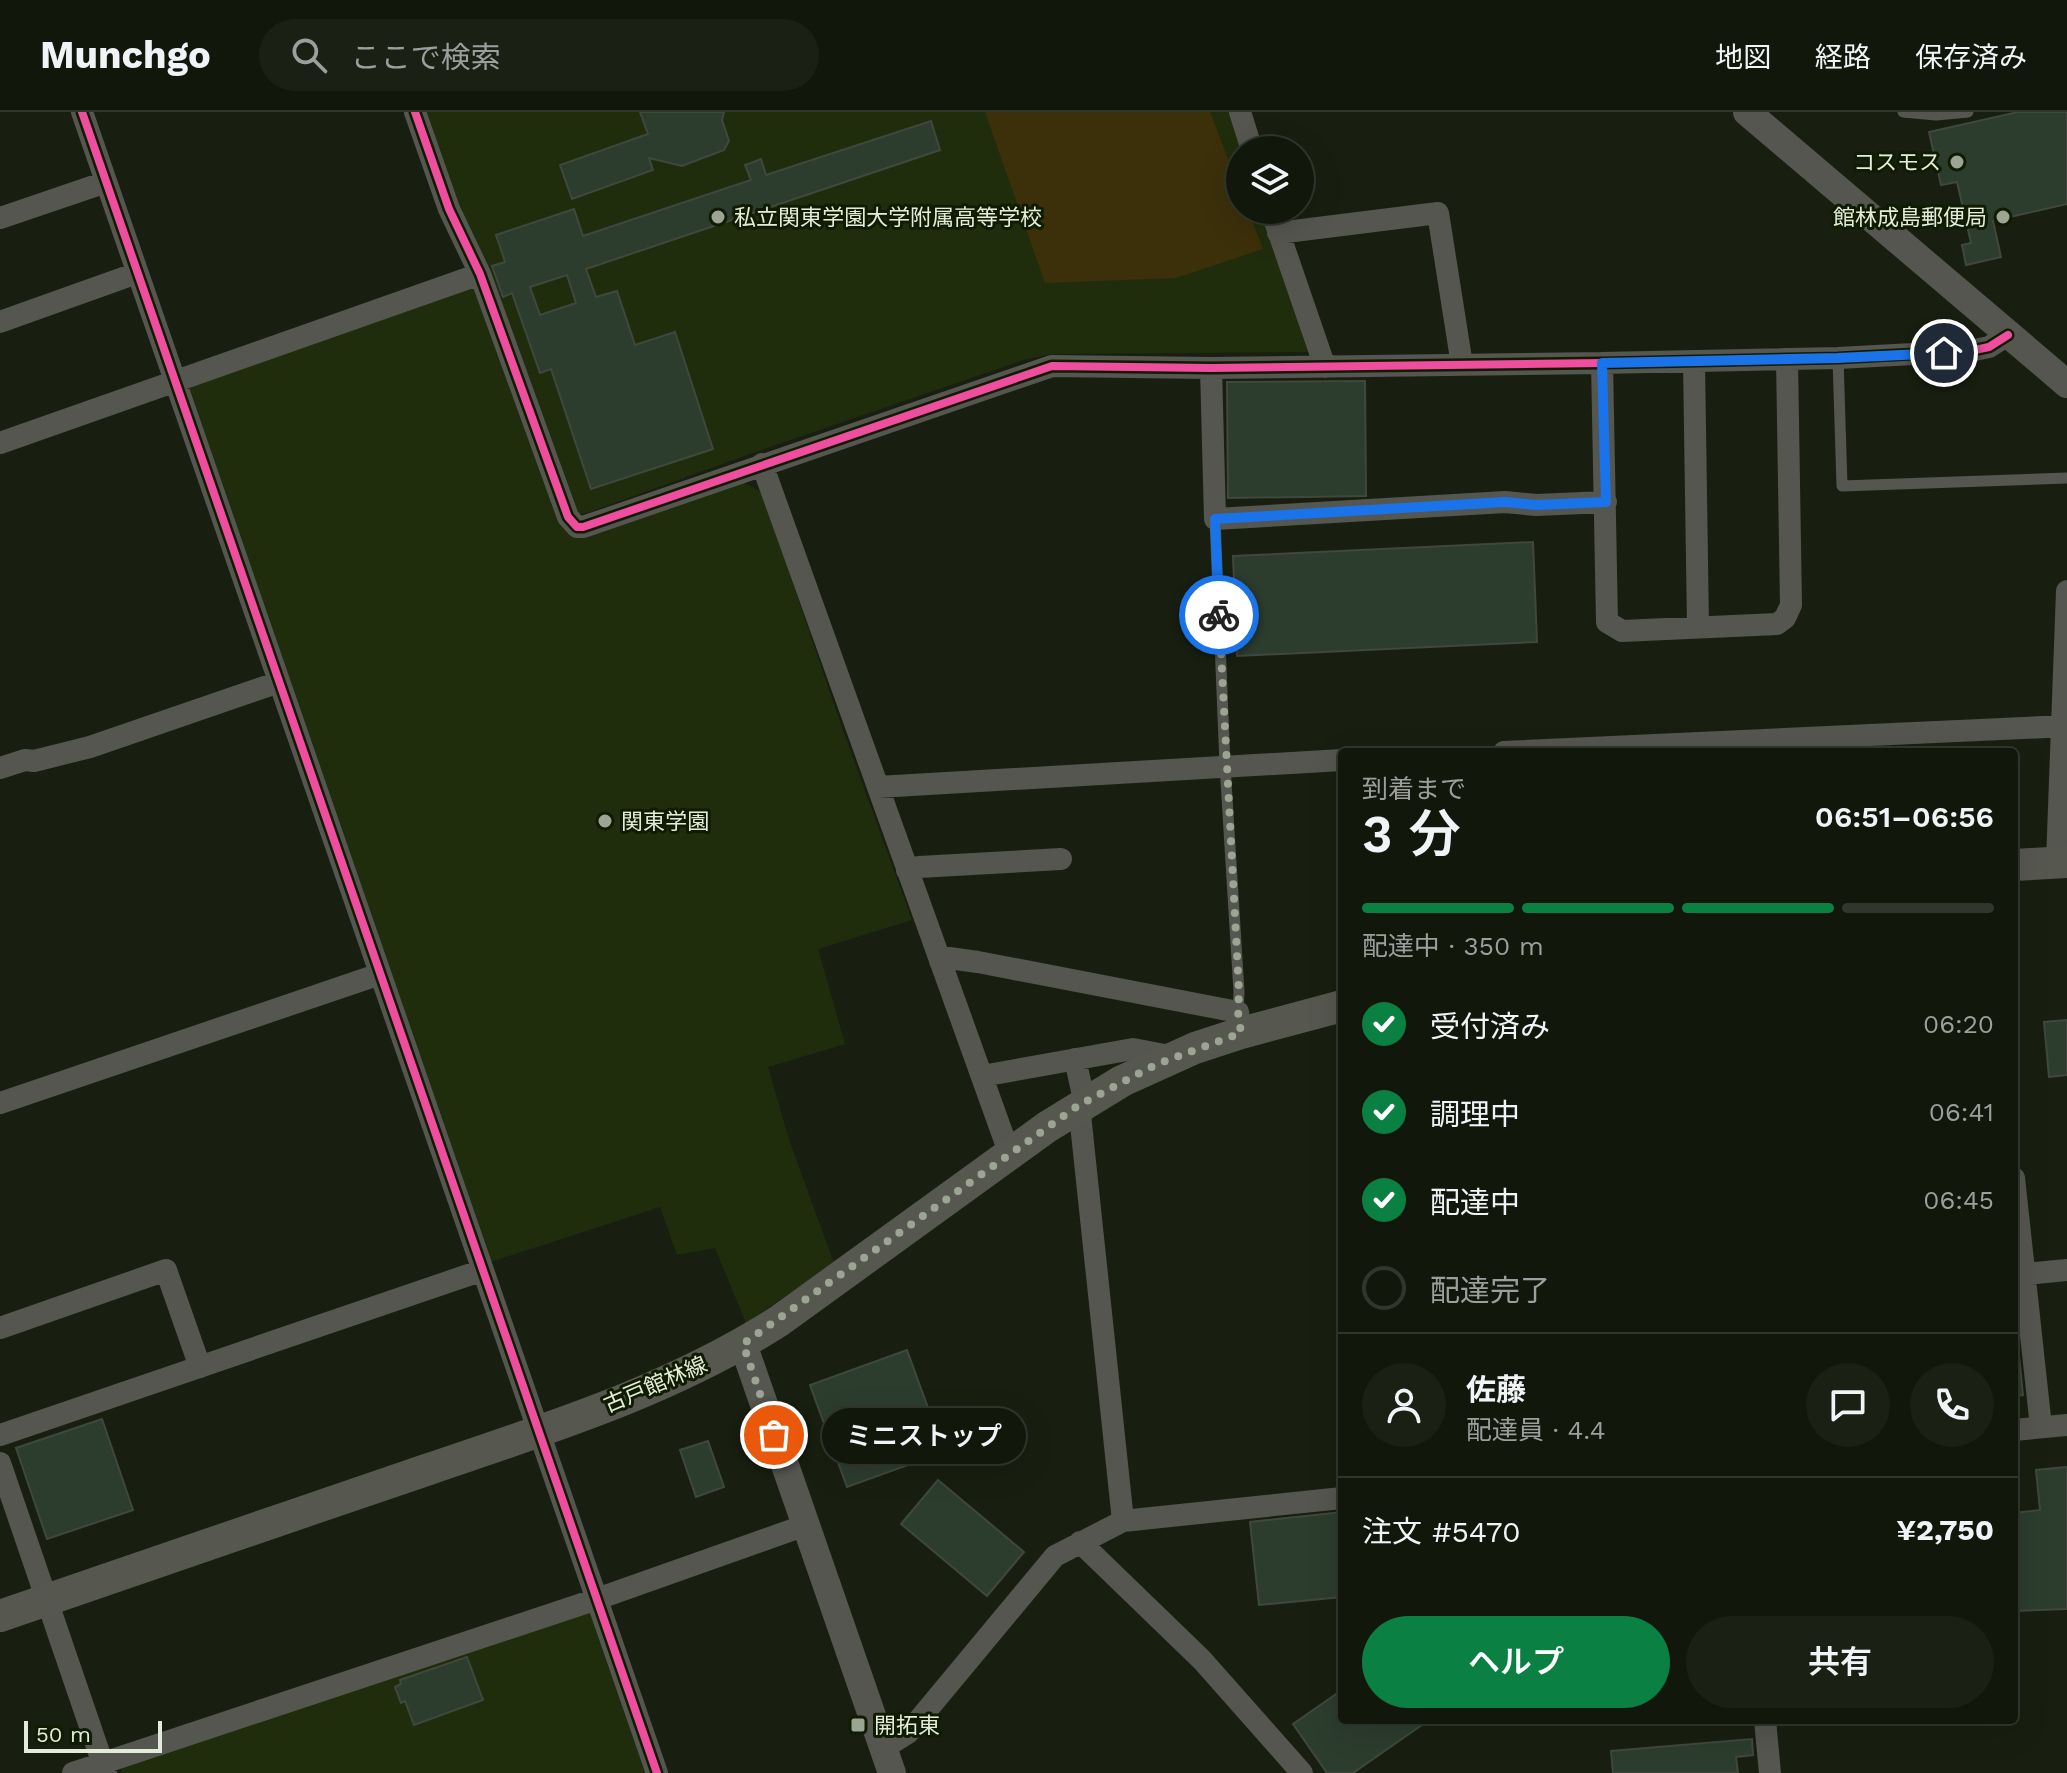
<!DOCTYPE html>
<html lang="ja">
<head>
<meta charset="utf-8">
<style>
	:root { --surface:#12170c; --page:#1b2015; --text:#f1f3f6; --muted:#9c9f9d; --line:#31362d; --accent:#0b8043 }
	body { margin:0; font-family:"Work Sans","Noto Sans JP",sans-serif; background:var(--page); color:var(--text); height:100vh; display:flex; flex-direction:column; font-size:30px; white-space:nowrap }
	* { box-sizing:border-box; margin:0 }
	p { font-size:26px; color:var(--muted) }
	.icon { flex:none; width:44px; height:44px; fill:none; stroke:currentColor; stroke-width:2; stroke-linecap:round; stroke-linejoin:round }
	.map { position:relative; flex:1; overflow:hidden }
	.drawer { position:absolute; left:1338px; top:636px; width:680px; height:976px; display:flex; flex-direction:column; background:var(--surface); border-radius:8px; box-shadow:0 8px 32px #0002,0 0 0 2px var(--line) }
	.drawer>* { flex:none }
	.buttons { position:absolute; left:1226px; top:24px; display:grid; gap:16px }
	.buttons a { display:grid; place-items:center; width:88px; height:88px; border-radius:50%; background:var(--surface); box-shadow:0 8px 32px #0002,0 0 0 2px var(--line); font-size:40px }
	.scale { position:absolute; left:24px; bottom:20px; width:138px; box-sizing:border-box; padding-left:8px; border:4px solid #e3ecdb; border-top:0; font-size:22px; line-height:28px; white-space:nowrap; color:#e3ecdb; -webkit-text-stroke:6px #101c02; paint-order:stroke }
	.pin { position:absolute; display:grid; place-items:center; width:68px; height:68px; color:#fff; margin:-34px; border:4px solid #fff; border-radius:50%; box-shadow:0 2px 8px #0007 }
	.courier { position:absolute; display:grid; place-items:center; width:80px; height:80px; margin:-40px; border:6px solid #1a73e8; border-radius:50%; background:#fff; color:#222; box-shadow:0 2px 10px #0007 }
	.bubble { position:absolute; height:56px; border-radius:28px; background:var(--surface); box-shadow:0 8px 32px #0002,0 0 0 2px var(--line); font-size:26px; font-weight:600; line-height:56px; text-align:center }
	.head em { font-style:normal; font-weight:600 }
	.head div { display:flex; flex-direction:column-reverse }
	.head { display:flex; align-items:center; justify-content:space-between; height:136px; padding:0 24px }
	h1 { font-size:52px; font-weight:600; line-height:60px }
	.bar { display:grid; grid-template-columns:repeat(4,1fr); gap:12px 8px; align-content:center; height:96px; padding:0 24px }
	.bar i { height:10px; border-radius:6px; background:var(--line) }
	.bar .selected { background:var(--accent) }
	.bar p { grid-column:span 4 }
	.line { display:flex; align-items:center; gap:20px; padding:0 24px; border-top:2px solid var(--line) }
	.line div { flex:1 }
	.round { display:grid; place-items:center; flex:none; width:84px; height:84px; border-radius:42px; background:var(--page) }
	ol { padding:0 24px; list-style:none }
	li { display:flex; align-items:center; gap:24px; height:88px }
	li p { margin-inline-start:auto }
	li .icon { padding:8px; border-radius:50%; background:var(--accent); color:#fff; stroke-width:4 }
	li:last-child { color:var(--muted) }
	li i { width:44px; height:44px; border:4px solid var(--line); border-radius:50% }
	.cta { display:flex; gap:16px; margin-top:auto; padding:16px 24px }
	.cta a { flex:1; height:92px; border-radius:48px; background:var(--accent); color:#fff; font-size:32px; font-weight:600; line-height:92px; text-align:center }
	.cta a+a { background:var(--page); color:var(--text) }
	header { display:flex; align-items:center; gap:48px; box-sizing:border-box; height:112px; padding:0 40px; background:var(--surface); border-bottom:2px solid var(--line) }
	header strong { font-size:38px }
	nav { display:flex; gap:44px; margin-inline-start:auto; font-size:28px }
	.search { width:560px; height:72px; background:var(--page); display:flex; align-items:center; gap:20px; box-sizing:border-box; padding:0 28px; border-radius:44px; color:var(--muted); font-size:30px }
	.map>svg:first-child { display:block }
	.built { fill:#1f2d0d }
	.garden { fill:#3c300b }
	.building { fill:#2c3c2d; stroke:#40483d; stroke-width:2; fill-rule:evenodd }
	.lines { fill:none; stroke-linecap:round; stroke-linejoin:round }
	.service { stroke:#555650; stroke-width:11 }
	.minor { stroke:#555650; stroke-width:22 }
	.tertiary { stroke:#555650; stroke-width:28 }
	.secondary { stroke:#565850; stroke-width:32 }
	.cycleway-casing { stroke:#101c02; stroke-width:13 }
	.cycleway { stroke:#ef4d9e; stroke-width:8 }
	.done { stroke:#9ca494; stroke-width:8; stroke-dasharray:0 14.4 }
	.route { stroke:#1a73e8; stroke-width:10 }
	.poi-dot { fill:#9ca494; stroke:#101c02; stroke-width:3 }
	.labels { text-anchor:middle; stroke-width:6; stroke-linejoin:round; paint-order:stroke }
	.poi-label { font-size:22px; fill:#e3ecdb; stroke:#101c02; text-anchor:start }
	.street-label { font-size:22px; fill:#e3ecdb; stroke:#101c02 }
</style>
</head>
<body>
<header>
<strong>Munchgo</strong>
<div class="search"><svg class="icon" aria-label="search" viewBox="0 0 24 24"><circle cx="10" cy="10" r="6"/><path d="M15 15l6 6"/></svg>ここで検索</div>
<nav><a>地図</a><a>経路</a><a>保存済み</a></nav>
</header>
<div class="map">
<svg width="2067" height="1661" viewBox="0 0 2067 1661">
	<rect width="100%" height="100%" fill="#181f10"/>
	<path class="built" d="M424,0H1229L1242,38L1240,98H1262L1308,240L1053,242L1027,247L747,343L587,401L574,402L455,97Z
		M478,173L571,421L744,371L762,380L840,610L912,808L818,837L845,932L768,955L789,1028L834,1151L746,1211L715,1136L677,1143L660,1095L490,1150L186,270Z
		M594,1494L650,1661H122L118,1650Z"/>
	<path class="garden" d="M985,0H1210L1240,78V98H1248L1263,137L1176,166L1045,171Z"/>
	<path class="building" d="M640,0H724L722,8L729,29L724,38L682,54L649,46L653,58L572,87L560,53L648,22Z
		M2018,0H2067V92L1993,109L2001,145L1966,153L1962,133L1971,131L1957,70L1941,73L1929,20Z
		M931,9L940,38L586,157L596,185L617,179L635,233L675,220L713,337L591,377L551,257L540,261L512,181L503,185L492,154L505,150L496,123L574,97L583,124L751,68L745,53L761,47L766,63ZM567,163L576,191L540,203L530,175Z
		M1365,269L1366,384L1228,386L1227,270Z
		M1533,430L1537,530L1237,544L1233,444Z
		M2067,908V963L2049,965L2044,910Z
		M2014,1215H2016L2023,1283L2014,1284Z
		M907,1238L944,1340L847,1375L810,1273Z
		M102,1307L133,1398L47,1427L16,1336Z
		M708,1329L724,1375L696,1385L680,1338Z
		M2067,1355V1497L2014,1499V1401L2040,1398L2036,1358Z
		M938,1368L1024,1440L987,1484L901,1412Z
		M1342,1400V1485L1259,1493L1250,1410Z
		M467,1545L483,1588L414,1613L405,1589L401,1591L395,1575L401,1572L400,1568Z
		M1342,1578V1608H1429L1353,1661H1327L1293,1612Z
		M1752,1627L1753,1643L1736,1645L1738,1661H1613L1611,1639Z"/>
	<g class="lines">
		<path class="service" d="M1903,0L1936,3L1968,0
			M1838,246L1842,374L2067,366
			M1215,407L1225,653L1239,880L1238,900"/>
		<path class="minor" d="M82,0L657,1661
			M415,0L449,97L480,162L568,405L577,415H583L1052,254L1211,256L1602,251L1838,246L1970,239L1989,235L2008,223
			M1240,0L1252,38
			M1271,98L1325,255
			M0,106L106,70
			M1278,121L1438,101L1462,253
			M0,210L137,161
			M1694,250L1698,515
			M1602,251L1607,510L1622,519L1777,512L1785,506L1791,493L1787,247
			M1211,256L1215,407L1505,390L1536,393L1606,390
			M0,331L480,162
			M762,352L1010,1043
			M1504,640L2067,614
			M0,656L25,648L34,649L90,635L279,570
			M878,675L1342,648
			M2057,750L2067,479
			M907,758L919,755L1061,747
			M940,849L949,846L978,850L1238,900L1241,921
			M1075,947L1083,983L1079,993L1123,1409
			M982,964L1133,937L1175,945
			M0,991L380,862
			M2014,1066L2041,1315
			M2025,1162L2067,1158
			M0,1216L166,1158L200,1255
			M2014,1318L2067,1313
			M0,1323L483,1158
			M0,1351L106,1661
			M1080,1430L1202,1548L1302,1661
			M1765,1608L1770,1661
			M884,1636L908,1621L1055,1444L1123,1409L1342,1386
			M73,1661L597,1487L806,1413"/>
		<path class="tertiary" d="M1747,0L2067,272
			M743,1232L892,1661"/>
		<path class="secondary" d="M2014,753L2067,750
			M0,1504C143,1454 286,1406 429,1357C549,1316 672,1278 779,1209L1047,1015L1122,969L1195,936L1241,921L1342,894"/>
		<g class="cycleway-casing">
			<path id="cycleway" d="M82,0L657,1661
				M415,0L449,97L480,162L568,405L577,415H583L1052,254L1211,256L1602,251L1838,246L1970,239L1989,235L2008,223"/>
		</g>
		<use href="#cycleway" class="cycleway"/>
	</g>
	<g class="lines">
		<path class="done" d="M774,1323L743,1232L1079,993L1157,952L1241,921L1238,900L1239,880L1219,503"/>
		<path class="route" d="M1219,503L1215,407L1505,390L1536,393L1606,390L1602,251L1838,246L1944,241"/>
	</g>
	<g class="poi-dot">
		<circle cx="1957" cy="50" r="8"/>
		<circle cx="718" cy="105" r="8"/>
		<circle cx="2003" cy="105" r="8"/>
		<circle cx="605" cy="709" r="8"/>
		<rect x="850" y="1605" width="16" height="16" rx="4"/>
	</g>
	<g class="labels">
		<g class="poi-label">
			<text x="1941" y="58" text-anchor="end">コスモス</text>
			<text x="734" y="113">私立関東学園大学附属高等学校</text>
			<text x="1987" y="113" text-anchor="end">館林成島郵便局</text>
			<text x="621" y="717">関東学園</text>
			<text x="874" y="1621">開拓東</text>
		</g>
		<g class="street-label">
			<text transform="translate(655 1272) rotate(-23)" y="8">古戸館林線</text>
		</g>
	</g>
</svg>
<div class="buttons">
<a><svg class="icon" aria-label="layers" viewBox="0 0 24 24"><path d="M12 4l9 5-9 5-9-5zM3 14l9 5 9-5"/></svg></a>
</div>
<div class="scale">50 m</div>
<div class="pin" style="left:774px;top:1323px;background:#ea580c"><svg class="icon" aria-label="bag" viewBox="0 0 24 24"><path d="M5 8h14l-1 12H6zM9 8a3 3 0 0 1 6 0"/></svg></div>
<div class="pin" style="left:1944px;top:241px;background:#1f2937"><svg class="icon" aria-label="home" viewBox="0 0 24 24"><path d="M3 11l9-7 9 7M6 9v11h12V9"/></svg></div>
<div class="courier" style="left:1219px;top:503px"><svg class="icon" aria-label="bike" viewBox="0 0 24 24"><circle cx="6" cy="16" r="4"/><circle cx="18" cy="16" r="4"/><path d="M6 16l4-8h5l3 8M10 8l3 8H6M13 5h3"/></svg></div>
<div class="bubble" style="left:822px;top:1296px;width:204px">ミニストップ</div>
<section class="drawer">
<div class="head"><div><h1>3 分</h1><p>到着まで</p></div><em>06:51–06:56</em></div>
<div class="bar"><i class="selected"></i><i class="selected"></i><i class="selected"></i><i></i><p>配達中 · 350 m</p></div>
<ol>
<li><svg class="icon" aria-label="check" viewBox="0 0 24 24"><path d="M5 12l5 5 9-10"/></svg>受付済み<p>06:20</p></li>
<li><svg class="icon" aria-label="check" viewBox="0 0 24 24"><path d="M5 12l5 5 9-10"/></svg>調理中<p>06:41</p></li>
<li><svg class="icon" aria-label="check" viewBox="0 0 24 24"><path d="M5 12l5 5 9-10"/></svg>配達中<p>06:45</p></li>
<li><i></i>配達完了</li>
</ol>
<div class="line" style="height:144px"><a class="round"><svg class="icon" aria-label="person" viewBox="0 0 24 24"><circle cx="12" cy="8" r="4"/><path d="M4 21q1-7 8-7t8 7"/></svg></a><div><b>佐藤</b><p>配達員 · 4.4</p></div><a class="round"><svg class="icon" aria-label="chat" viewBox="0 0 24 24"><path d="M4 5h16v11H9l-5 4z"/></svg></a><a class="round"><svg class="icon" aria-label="phone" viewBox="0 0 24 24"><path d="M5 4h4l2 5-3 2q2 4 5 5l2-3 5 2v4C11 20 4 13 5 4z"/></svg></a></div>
<div class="line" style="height:104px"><div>注文 #5470</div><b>¥2,750</b></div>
<div class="cta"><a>ヘルプ</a><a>共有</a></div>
</section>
</div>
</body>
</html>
